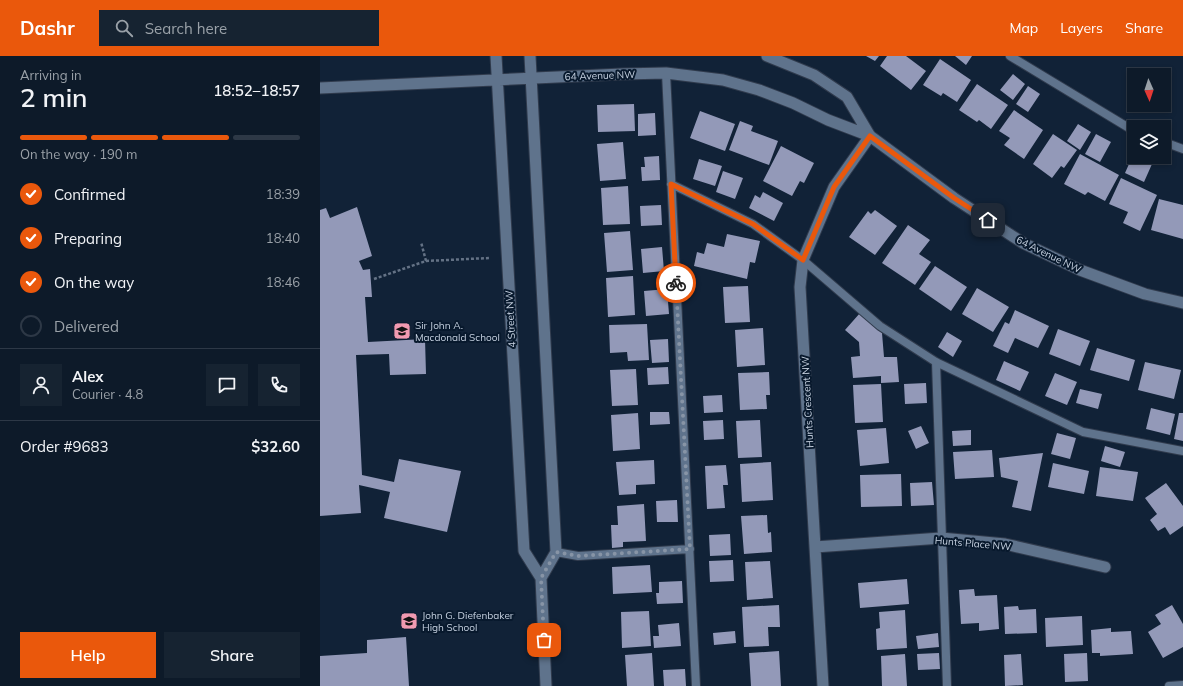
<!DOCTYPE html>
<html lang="en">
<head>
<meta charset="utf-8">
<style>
	:root { --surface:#0d1a29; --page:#162331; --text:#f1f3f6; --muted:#9aa1a8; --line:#2d3846; --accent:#ea580c }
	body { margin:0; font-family:Mulish,sans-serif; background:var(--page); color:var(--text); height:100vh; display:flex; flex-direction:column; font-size:15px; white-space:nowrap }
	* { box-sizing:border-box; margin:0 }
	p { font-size:13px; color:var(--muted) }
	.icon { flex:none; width:22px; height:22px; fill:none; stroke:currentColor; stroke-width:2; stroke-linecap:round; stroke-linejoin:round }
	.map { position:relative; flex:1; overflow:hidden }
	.sheet { display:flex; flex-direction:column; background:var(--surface); width:320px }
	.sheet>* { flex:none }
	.needle { width:26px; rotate:177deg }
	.controls { position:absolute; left:807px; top:12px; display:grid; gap:8px }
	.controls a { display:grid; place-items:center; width:44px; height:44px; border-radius:0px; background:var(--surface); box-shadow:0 2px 6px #0003,0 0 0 1px var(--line); font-size:20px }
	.pin { position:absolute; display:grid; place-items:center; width:34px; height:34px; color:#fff; margin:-17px; border-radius:8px; box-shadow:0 2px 6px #0006 }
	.courier { position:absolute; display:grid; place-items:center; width:40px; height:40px; margin:-20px; border:3px solid #ea580c; border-radius:50%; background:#fff; color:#222; box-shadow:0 1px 5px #0007 }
	.head em { font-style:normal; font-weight:600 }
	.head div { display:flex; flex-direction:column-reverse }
	.head { display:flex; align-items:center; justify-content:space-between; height:68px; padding:0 20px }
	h1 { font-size:26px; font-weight:600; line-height:30px }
	.bar { display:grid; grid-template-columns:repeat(4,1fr); gap:6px 4px; align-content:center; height:48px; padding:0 20px }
	.bar i { height:5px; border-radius:3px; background:var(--line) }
	.bar .active { background:var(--accent) }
	.bar p { grid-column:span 4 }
	.line { display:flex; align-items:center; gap:10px; padding:0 20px; border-top:1px solid var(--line) }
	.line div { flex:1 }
	.round { display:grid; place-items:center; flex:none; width:42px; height:42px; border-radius:0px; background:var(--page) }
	ol { padding:0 20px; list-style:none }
	li { display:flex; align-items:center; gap:12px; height:44px }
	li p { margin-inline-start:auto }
	li .icon { padding:4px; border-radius:50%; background:var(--accent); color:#fff; stroke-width:4 }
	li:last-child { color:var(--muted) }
	li i { width:22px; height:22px; border:2px solid var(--line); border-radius:50% }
	.primary-button { display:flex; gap:8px; margin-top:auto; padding:8px 20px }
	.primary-button a { flex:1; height:46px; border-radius:0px; background:var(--accent); color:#fff; font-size:16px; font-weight:600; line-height:46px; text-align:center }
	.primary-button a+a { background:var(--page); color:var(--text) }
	header { display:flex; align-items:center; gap:24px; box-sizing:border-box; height:56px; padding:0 20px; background:var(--accent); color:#fff }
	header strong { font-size:19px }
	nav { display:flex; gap:22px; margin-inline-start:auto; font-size:14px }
	.search { width:280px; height:36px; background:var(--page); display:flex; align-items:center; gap:10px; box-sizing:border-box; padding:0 14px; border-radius:0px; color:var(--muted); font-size:15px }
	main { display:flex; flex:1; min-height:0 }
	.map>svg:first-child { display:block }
	.building { fill:#9399b8 }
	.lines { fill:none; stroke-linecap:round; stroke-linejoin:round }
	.service-casing { stroke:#303b4d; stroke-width:10 }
	.minor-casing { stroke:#303b4d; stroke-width:13 }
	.secondary-casing { stroke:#303b4d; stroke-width:13 }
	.path { stroke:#647285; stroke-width:2.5; stroke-dasharray:3 2; stroke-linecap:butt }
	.service { stroke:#5f738c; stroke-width:8 }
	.minor { stroke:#5f738c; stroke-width:11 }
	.secondary { stroke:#5f738c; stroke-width:11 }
	.done { stroke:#8794a6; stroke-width:4; stroke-dasharray:0 7.2 }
	.route { stroke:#ea580c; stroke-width:5 }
	.labels { text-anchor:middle; stroke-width:4; stroke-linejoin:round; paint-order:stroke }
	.street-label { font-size:10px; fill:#c7d2e1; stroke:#08192d }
	.poi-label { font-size:10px; fill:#c7d2e1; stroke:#08192d; text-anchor:start }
</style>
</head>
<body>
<header>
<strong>Dashr</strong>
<div class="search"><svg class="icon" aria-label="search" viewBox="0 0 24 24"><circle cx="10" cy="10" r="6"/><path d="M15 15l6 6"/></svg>Search here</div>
<nav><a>Map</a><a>Layers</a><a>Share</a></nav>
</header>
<main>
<section class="sheet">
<div class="head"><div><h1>2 min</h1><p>Arriving in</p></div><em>18:52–18:57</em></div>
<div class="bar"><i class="active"></i><i class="active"></i><i class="active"></i><i></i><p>On the way · 190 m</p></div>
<ol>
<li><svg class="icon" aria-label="check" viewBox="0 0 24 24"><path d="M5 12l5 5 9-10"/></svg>Confirmed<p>18:39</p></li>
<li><svg class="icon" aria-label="check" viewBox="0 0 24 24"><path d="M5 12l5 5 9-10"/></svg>Preparing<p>18:40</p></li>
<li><svg class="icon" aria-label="check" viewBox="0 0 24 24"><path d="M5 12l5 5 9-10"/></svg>On the way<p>18:46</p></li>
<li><i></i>Delivered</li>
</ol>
<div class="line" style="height:72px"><a class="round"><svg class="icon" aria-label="person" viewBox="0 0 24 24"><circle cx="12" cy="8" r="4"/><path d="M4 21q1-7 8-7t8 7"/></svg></a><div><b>Alex</b><p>Courier · 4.8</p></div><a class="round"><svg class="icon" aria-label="chat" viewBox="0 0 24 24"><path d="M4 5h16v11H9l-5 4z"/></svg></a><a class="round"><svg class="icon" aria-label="phone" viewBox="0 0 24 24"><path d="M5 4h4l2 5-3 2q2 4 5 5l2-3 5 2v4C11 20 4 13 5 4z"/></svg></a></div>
<div class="line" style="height:52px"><div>Order #9683</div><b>$32.60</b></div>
<div class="primary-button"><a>Help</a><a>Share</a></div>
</section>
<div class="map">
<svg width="863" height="630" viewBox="0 0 863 630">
	<rect width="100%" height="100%" fill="#112237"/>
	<path class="building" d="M546,0H559L555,5Z
		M567,0H586L606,15L591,34L560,10Z
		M635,0H652L646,9Z
		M620,3L651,24L637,46L623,37L621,40L603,29Z
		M693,18L705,28L693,44L680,34Z
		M657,28L688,49L671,73L659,64L657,66L639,54Z
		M708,30L720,38L708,56L696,48Z
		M314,48L315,75L278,76L277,49Z
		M694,54L723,74L704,103L684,89L690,82L679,75Z
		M380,55L415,68L405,95L370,82Z
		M335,57L336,79L318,80V58Z
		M420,65L433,70L431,75L458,85L449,109L409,94Z
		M758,68L771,76L760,94L747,85Z
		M733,78L757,94L744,112L741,110L732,122L713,108Z
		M776,78L791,86L780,106L765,98Z
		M303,86L306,123L280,125L277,88Z
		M461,90L494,107L484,127L480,125L472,140L443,125Z
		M760,98L799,119L785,145L768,136L765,139L744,128Z
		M813,99L832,108L824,126L805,117Z
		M339,100L340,124L322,125L321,111H325L324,101Z
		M379,103L402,110L395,130L373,123Z
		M403,115L423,122L415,143L396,136Z
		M801,122L837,139L820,175L803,167L808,156L789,148Z
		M308,130L310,168L283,169L281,132Z
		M443,136L463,147L454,165L429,152L435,139L440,142Z
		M839,143L863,149V183L831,174Z
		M341,149L342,169L321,170L320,150Z
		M37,151L52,200L39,205L43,214L50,213L52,241H45L48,286L105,283L106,318L70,319L69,298L36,299L42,419L74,426L79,403L141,415L127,476L64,462L70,436L39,429L41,457L0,460V154L6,152L10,162Z
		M555,154L577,170L555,199L529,181L548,155L551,158Z
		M588,169L610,184L599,198L611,206L595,229L562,207Z
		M310,175L313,214L287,216L284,177Z
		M407,178L440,185L435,207L430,206L427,223L374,210L377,196L384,198L387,187L404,191Z
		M342,191L344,215L323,217L321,193Z
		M615,210L647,231L631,255L599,233Z
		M313,220L315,259L288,261L286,222Z
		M428,230L430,266L405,267L403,231Z
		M657,232L689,251L673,276L642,258Z
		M347,233L349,258L326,260L324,235Z
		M695,254L729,270L718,292L695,282L688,297L673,290L685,266L689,268Z
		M540,257L562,277L564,301H577L579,326L561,327V320L533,322L531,301L540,300L539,286L525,274Z
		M327,268L329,304L308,305L307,296L290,297L289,269Z
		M443,272L445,309L417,311L415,274Z
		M738,273L770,285L760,310L729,298Z
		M627,276L642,285L633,301L618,291Z
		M348,283L349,306L332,307L330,284Z
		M777,292L815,304L809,325L770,314Z
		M684,305L709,316L700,335L676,324Z
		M825,306L861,314L854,343L818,334Z
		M348,311L349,328L328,329L327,312Z
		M316,313L318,349L292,350L290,314Z
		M449,316L450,339H446L447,353L420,354L418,317Z
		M735,317L757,326L747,349L725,340Z
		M606,327L607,347L585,348L584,328Z
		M561,328L563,366L535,367L533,329Z
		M760,333L782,338L778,353L756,347Z
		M402,339L403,356L384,357L383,340Z
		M831,352L855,358L850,379L826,373Z
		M330,356H349L350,368L330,369Z
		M318,357L320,393L293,395L291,359Z
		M859,357H863V385L854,383Z
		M403,364L404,383L384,384L383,365Z
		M440,364L442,401L418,402L416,365Z
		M601,370L609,387L596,393L588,375Z
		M566,372L569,407L540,410L537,374Z
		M651,374V389L633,390L632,375Z
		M737,377L756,382L750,403L731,398Z
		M785,390L805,396L800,411L781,405Z
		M672,394L674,421L635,423L633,396Z
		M723,397L711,455L692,451L698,425L681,421L679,402Z
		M334,404L335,428L316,429V438L299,439L296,406Z
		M451,406L453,444L422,446L420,408Z
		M733,407L769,415L764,438L728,431Z
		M406,409L408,429H403L405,452L387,453L385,410Z
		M780,411L818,416L813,445L776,440Z
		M581,418L582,450L541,451L540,419Z
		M612,426L614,449L591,450L590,427Z
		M846,427L863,450V470L850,479L845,471L838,475L830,464L837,458L825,442Z
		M357,444L358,466H337L336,445Z
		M324,448L326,485L303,486V491L292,492L291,469H298L297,450Z
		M447,459L448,477L451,476L452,496L424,498L421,460Z
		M410,478L411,499L390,500L389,479Z
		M413,504L414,525L390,526L389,505Z
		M450,505L453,542L427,544L425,506Z
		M330,509L332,536L293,538L292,511Z
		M587,523L589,548L540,552L538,527Z
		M362,525L363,547L337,548L336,537H339V526Z
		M654,533L655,540L677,539L679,573L659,575V567L641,568L639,534Z
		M459,549L460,571H448L449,590L424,591L422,551Z
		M852,549L863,568V591L843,602L828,576L841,568L835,559Z
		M698,550L699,554L716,553L717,577L685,578L684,551Z
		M585,554L587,592L557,594L556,573L560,572L559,556Z
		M329,555L331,590L302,592L301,556Z
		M762,560L763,589L726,591L725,562Z
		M359,567L361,590L334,592L333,580H339L338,569Z
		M791,572V576L811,575L813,598L780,600V597H772L771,574Z
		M415,575L416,587L394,589L393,577Z
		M618,577L619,591L598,593L596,580Z
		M86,581L89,630H0V600L47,597V584Z
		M459,595L461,630H431L429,597Z
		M332,597L334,630H307L305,599Z
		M619,597L620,613L598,614L597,598Z
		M767,597L768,625L745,626L744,598Z
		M585,598L587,630H562L561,600Z
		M701,598L703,629L685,630L684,599Z
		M365,613L366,630H344L343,614Z"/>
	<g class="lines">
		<g class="service-casing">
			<path id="service" d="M690,0L814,75
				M346,17L376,630
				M844,86L863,93
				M351,128L433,168L483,204L560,270L616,306L763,376L863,395
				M616,306L627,630
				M236,496L258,500L370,493
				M849,630L863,629"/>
		</g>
		<g class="minor-casing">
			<path id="minor" d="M495,491L621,482L685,488L785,511
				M503,630L480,231L483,204L514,131L550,80"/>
		</g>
		<g class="secondary-casing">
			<path id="secondary" d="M176,0L204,495L221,522L226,630
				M210,0L236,496L221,522
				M447,0L494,19L527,41L550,80
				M0,32L302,18L346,17L403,24L439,34L473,47L508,64L550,80L634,142L703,187L760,214L825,238L863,247"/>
		</g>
		<path class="path" d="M106,205L169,202
			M54,223L106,205L101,186"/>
		<use href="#service" class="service"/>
		<use href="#minor" class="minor"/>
		<use href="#secondary" class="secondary"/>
	</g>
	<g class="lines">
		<path class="done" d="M224,584L221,522L236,496L258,500L370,493L356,227"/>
		<path class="route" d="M356,227L351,128L433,168L483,204L514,131L550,80L634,142L668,164"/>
	</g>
	<defs>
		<g id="school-square" transform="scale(0.9)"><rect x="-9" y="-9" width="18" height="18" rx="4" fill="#f19ab1" stroke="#08192d"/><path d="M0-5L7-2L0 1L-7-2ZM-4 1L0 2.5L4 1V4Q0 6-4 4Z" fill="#111"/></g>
	</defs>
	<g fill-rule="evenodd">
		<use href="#school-square" x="82" y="275"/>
		<use href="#school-square" x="89" y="565"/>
	</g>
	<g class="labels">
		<g class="street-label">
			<text transform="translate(280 19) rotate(-2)" y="4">64 Avenue NW</text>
			<text transform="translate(729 198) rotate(26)" y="4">64 Avenue NW</text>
			<text transform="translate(190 263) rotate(-93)" y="4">4 Street NW</text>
			<text transform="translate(487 346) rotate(-93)" y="4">Hunts Crescent NW</text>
			<text transform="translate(653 487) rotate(5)" y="4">Hunts Place NW</text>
		</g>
		<g class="poi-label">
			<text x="95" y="273">Sir John A.<tspan x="95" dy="12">Macdonald School</tspan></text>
			<text x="102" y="563">John G. Diefenbaker<tspan x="102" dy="12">High School</tspan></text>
		</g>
	</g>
</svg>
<div class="controls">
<a><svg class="needle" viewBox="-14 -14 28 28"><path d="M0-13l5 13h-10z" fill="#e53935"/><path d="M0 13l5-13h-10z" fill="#9aa1a8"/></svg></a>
<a><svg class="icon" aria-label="layers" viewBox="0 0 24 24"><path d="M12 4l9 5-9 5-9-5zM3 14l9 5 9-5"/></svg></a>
</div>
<div class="pin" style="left:224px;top:584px;background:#ea580c"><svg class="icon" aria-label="bag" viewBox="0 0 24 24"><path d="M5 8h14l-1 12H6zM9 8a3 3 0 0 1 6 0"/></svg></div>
<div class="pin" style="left:668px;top:164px;background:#1f2937"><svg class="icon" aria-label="home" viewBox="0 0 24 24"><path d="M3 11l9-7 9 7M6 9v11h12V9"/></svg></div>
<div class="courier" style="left:356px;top:227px"><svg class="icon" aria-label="bike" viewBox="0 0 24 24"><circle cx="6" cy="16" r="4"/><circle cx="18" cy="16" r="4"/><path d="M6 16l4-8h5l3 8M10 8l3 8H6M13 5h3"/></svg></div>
</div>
</main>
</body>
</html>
